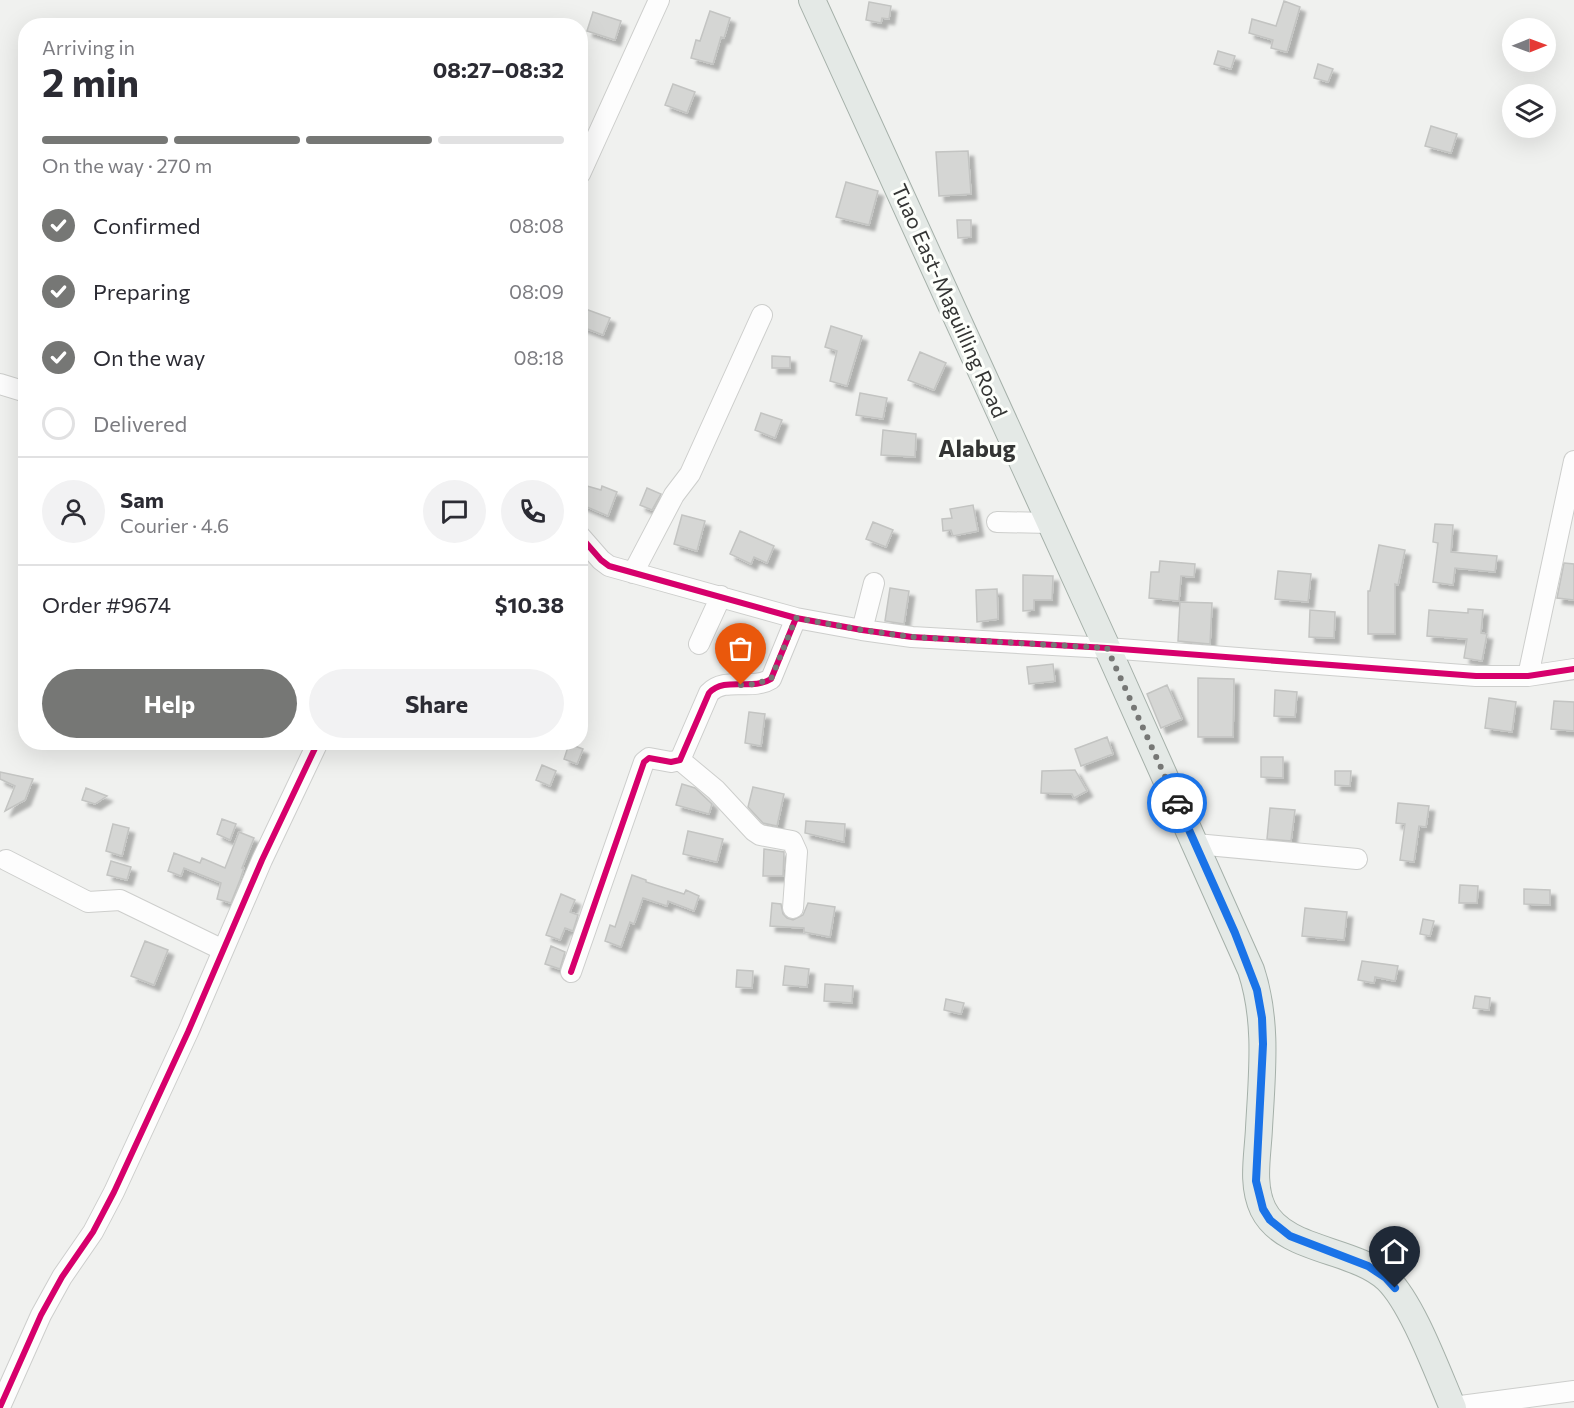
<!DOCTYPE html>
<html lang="en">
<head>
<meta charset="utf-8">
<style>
	:root { --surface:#fff; --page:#f2f2f3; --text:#2b2b33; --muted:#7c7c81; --line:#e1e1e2; --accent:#767775 }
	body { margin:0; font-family:Commissioner,sans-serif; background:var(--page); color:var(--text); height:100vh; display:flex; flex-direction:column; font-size:22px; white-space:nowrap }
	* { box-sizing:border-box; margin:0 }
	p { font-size:20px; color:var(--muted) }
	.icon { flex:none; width:33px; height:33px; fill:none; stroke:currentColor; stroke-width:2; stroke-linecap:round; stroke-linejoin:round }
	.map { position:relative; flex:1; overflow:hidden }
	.panel { position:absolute; left:18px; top:18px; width:570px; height:732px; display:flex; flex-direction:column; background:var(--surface); border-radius:24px; box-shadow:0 6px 24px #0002 }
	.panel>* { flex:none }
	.needle { width:39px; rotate:89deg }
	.buttons { position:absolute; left:1502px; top:18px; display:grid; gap:12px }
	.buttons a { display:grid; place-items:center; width:54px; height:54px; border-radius:50%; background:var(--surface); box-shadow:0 6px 24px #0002; font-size:30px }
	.pin { position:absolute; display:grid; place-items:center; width:51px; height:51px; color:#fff; margin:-62px -26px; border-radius:50% 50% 50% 0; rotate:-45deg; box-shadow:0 0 6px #0007 }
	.pin .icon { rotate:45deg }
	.courier { position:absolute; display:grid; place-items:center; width:60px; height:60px; margin:-30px; border:4px solid #1a73e8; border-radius:50%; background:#fff; color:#222; box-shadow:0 2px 8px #0007 }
	.overview em { font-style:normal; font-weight:700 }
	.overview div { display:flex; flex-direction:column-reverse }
	.overview { display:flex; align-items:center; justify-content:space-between; height:102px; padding:0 24px }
	h1 { font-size:39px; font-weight:700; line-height:45px }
	.bar { display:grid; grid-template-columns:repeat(4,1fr); gap:9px 6px; align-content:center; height:72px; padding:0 24px }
	.bar i { height:8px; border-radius:4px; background:var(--line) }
	.bar .current { background:var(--accent) }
	.bar p { grid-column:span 4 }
	.line { display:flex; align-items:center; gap:15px; padding:0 24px; border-top:2px solid var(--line) }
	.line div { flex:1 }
	.round { display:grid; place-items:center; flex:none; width:63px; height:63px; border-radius:32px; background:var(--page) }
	ol { padding:0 24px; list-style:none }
	li { display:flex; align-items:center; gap:18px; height:66px }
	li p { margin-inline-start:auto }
	li .icon { padding:6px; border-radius:50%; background:var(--accent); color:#fff; stroke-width:4 }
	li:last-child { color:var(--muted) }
	li i { width:33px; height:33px; border:3px solid var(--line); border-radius:50% }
	.primary-button { display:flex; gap:12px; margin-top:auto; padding:12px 24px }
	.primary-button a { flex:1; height:69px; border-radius:36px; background:var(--accent); color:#fff; font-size:24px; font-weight:700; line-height:69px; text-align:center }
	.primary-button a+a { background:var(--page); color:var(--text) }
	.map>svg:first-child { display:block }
	.building { fill:#d5d6d4; stroke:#c3c4c2; stroke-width:1.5; filter:url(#shadow) }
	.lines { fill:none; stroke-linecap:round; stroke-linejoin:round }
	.minor-casing { stroke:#cdcecc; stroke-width:22 }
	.major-casing { stroke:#a5b0a9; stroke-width:28 }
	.minor { stroke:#fdfdfd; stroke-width:20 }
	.major { stroke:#e4e9e6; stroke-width:26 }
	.cycleway-casing { stroke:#fdfffb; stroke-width:10 }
	.cycleway { stroke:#d6006c; stroke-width:6 }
	.done { stroke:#767775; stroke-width:6; stroke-dasharray:0 10.8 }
	.route { stroke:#1a73e8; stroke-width:8 }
	.labels { text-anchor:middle; stroke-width:6; stroke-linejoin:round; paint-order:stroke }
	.street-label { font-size:21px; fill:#343534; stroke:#fdfffb }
	.quarter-label { font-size:24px; font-weight:bold; fill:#343534; stroke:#fdfffb }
</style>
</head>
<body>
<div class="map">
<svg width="1574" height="1408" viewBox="0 0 1574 1408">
	<defs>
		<filter id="shadow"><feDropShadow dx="5.5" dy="5.5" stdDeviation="1.5" flood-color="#0004"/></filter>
	</defs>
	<rect width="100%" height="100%" fill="#f0f1ef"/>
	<path class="building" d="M1284,1L1300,7L1287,52L1271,48L1273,40L1249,33L1252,19L1276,26Z
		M869,2L891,6L889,19L882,18L881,23L866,20Z
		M710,11L730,18L724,38L721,37L713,64L691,58L696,40L700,41Z
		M593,12L621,21L615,40L587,31Z
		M1218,51L1235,56L1231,69L1214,64Z
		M1318,64L1333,69L1328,82L1314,78Z
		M673,84L695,92L687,113L665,105Z
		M1431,126L1457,134L1451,153L1425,146Z
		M968,151L971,194L939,196L936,152Z
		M846,182L878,191L869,225L836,217Z
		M957,220H971V237L958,238Z
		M580,307L610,318L603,335L580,326Z
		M831,326L862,336L847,386L830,381L837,351L825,347Z
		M920,352L946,363L934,390L908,380Z
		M772,356L790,357V368H772Z
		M860,393L887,398L883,419L856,415Z
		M761,413L782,420L775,438L755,430Z
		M883,430L916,434L915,457L881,455Z
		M580,484L601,490L602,486L617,492L608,516L580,504Z
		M647,488L661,494L652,510L640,505Z
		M973,505L978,531L953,536L951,530L943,531L942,519L952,518L950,509Z
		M682,515L705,521L697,551L674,544Z
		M873,522L893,530L886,547L866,539Z
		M1435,524L1453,525L1451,552L1497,556L1495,572L1455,568L1453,585L1433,582L1438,543L1433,542Z
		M740,531L774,546L767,563L754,557L751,564L730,554Z
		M1379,545L1405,550L1398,585L1395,584V634H1368V591H1370Z
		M1160,561L1195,564L1194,577L1181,576L1179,601L1149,598L1151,572H1159Z
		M1564,563L1574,564V600L1557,598Z
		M1278,571L1311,574L1308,602L1275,599Z
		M1023,575L1053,576L1052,600H1034V610L1023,611Z
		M890,588L909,591L904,624L885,621Z
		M997,589L998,619L977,622L976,590Z
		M1180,602L1212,603L1210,644L1178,641Z
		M1468,609L1483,610L1481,633L1487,634L1482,661L1464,658L1467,639L1427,636L1429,610L1468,613Z
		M1310,610L1335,612L1334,638L1309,637Z
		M1053,664L1055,681L1029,684L1027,667Z
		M1198,678L1234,679L1233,737H1198Z
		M1167,685L1182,719L1161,728L1147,694Z
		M1275,690L1297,692L1295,717L1274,716Z
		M1489,698L1516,702L1512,732L1485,728Z
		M1554,701L1574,702V731L1551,729Z
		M749,712L765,714L761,746L745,743Z
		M1107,737L1113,754L1081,766L1075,749Z
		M569,744L583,749L577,764L564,759Z
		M1261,757H1283V778L1261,777Z
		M542,765L556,771L550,786L536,780Z
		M1075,770L1087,791L1074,798L1072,794L1041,793L1042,771Z
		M1335,771H1351L1350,786L1335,785Z
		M0,772L33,779L25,800L5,811L15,786L0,779Z
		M682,784L695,788L712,804L709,814L676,805Z
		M753,787L784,794L777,826L763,823L748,807Z
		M86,788L107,796L95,804L82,800Z
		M1398,803L1429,806L1426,827L1419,826L1414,862L1400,860L1405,824L1396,823Z
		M1270,808L1295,810L1291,841L1267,839Z
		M222,819L236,824L230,840L217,834Z
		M806,821L845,824L844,842L805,833Z
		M113,824L129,828L122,856L106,851Z
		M688,831L723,839L717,862L683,854Z
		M239,832L254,838L242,868H244L240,880L231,903L217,899L221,883L184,868L181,876L168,871L174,853L200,863L202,858L225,868Z
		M764,849L784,852L783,876H763Z
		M111,861L131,867L127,880L107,875Z
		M632,875L646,880V882L684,894L686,890L699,896L694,911L668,901L667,906L643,898L634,924L630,922L621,947L605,941L610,925L615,927Z
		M1460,885L1478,886L1477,903H1459Z
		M1524,889L1550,890V905L1524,904Z
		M561,894L575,900L570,912L578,915L573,931L565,928L560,940L546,935Z
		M772,903L781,904L783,914L787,918L793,920L803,915L808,903L835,907L830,937L804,932V928L770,926Z
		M1305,908L1347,912L1344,940L1302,936Z
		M1423,919L1434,921L1430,936L1420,934Z
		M145,941L168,950L154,985L131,976Z
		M551,946L565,952L560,969L545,964Z
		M1362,961L1398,966L1395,981L1375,977L1374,983L1358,980Z
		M785,966L809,969L807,987L783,985Z
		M737,970L753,971L752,988L736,987Z
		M825,984L853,986L852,1003L824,1001Z
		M1475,996L1490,998L1489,1010L1473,1008Z
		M946,999L964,1003L961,1014L944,1010Z"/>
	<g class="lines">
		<g class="minor-casing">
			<path id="minor" d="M580,174L659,0
				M0,384L26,392
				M997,522L1050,523
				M580,536L601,560L609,566L796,618L862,630L912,637L1107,648L1476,676H1528L1574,669
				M633,573L674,495L690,474L762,315
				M862,630L874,583
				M699,644L721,596
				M1528,676L1574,461
				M680,760L716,790L754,831L760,835L792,841L797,852L793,908
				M1196,844L1357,859
				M6,860L88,902L120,900L223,950
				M571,972L644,762L649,758L671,762L680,760L709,693C725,676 752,691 771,679L796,618
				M0,1407L41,1315L62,1277L93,1232L114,1192L188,1032L262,860L318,742
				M1453,1407L1574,1391"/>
		</g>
		<g class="major-casing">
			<path id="major" d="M812,0L1110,654L1251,970C1268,1021 1262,1074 1259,1128C1258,1154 1251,1184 1263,1209C1284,1252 1354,1248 1387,1279C1413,1304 1438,1374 1453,1408"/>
		</g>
		<use href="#minor" class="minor"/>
		<use href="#major" class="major"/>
		<g class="cycleway-casing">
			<path id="cycleway" d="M580,536L601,560L609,566L796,618L862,630L912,637L1107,648L1476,676H1528L1574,669
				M571,972L644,762L649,758L671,762L680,760L709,693C725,676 752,691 771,679L796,618
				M0,1407L41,1315L62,1277L93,1232L114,1192L188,1032L262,860L318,742"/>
		</g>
		<use href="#cycleway" class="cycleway"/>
	</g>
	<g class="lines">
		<path class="done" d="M741,685L755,684L771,679L796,618L862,630L912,637L1107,648L1177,803"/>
		<path class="route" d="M1177,803L1235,933L1257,990L1262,1018L1263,1044L1256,1181L1263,1209L1270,1220L1290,1236L1368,1266L1386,1278L1395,1288"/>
	</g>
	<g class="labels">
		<g class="street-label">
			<text transform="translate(949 301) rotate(66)" y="7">Tuao East-Maguilling Road</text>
		</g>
		<g class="quarter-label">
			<text x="977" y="457">Alabug</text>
		</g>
	</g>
</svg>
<div class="buttons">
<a><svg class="needle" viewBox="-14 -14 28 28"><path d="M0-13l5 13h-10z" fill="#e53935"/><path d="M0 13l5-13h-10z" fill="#7c7c81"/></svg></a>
<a><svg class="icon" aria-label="layers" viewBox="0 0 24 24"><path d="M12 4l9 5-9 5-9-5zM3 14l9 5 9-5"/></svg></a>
</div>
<div class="pin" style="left:741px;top:685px;background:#ea580c"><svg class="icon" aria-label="bag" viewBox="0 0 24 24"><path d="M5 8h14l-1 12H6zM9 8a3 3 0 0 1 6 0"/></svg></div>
<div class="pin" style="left:1395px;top:1288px;background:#1f2937"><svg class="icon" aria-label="home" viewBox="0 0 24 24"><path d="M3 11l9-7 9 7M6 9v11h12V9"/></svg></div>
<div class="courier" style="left:1177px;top:803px"><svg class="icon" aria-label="car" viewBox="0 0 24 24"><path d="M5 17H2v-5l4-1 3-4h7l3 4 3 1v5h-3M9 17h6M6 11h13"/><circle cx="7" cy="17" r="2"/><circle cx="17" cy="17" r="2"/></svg></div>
<section class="panel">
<div class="overview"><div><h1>2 min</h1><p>Arriving in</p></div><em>08:27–08:32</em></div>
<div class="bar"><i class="current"></i><i class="current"></i><i class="current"></i><i></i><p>On the way · 270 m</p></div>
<ol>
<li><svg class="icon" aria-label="check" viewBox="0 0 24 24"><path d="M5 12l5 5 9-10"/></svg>Confirmed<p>08:08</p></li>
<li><svg class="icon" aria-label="check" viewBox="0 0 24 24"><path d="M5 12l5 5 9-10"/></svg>Preparing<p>08:09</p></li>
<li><svg class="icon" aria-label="check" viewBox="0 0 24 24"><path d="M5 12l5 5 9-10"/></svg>On the way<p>08:18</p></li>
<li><i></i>Delivered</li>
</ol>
<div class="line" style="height:108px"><a class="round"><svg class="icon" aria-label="person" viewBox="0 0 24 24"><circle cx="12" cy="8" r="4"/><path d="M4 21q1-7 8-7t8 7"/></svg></a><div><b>Sam</b><p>Courier · 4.6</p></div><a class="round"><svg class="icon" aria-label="chat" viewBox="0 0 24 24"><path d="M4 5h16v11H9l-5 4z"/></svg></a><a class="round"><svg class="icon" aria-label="phone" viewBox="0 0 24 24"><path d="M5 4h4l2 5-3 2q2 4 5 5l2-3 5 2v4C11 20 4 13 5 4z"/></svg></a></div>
<div class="line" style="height:78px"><div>Order #9674</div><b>$10.38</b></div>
<div class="primary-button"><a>Help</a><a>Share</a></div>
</section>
</div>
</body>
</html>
